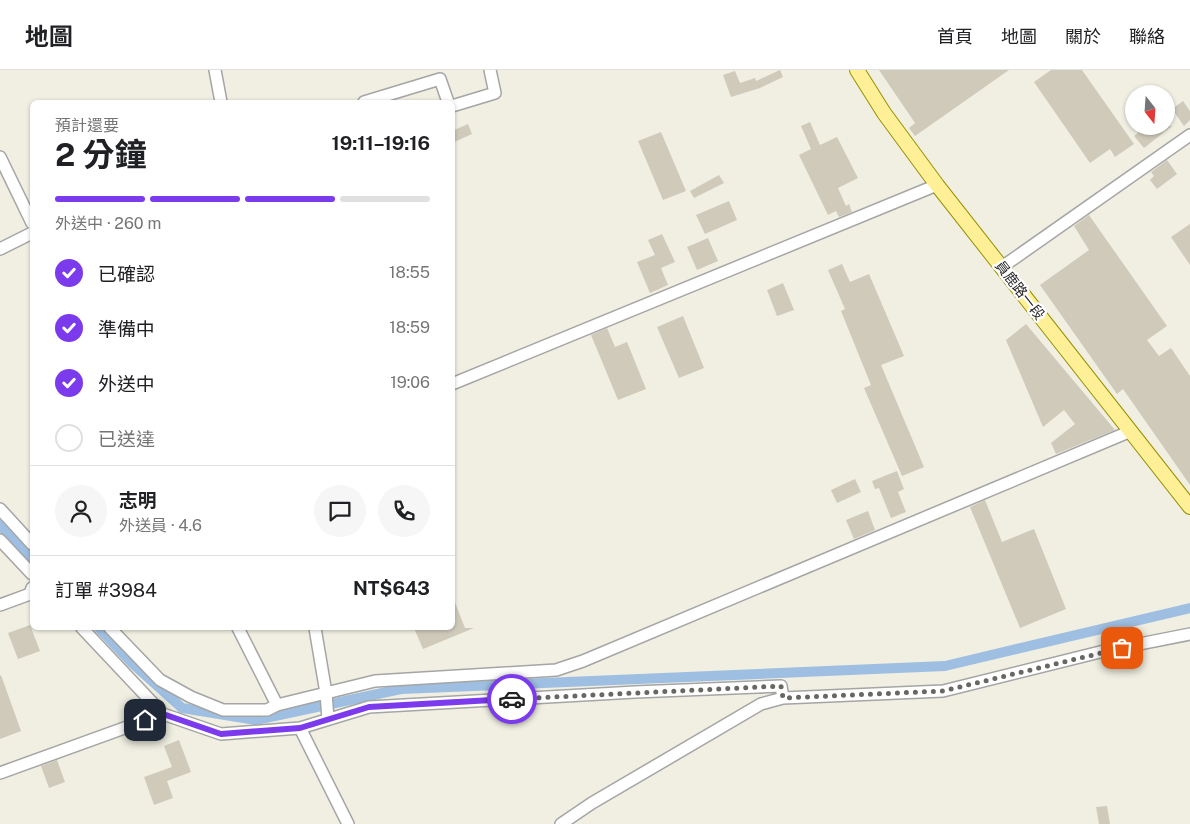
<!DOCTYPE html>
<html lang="zh-TW">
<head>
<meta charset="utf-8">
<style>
	:root { --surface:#fff; --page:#f6f6f6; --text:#202124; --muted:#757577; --line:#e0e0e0; --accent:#7c3aed }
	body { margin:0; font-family:"Public Sans","Noto Sans TC",sans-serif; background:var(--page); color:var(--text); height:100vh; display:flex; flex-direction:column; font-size:19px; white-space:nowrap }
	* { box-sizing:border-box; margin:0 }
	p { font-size:16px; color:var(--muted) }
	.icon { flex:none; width:28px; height:28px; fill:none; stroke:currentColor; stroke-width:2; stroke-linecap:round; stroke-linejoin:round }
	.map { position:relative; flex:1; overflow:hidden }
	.drawer { position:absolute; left:30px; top:30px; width:425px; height:530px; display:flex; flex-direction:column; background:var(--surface); border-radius:8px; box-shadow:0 1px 4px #0004 }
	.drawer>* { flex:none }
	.needle { width:32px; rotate:163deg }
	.tools { position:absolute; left:1125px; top:15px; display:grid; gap:10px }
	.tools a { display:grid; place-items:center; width:50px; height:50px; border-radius:50%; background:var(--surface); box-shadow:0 1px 4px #0004; font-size:25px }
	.pin { position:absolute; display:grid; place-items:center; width:42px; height:42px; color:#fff; margin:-21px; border-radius:10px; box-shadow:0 2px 8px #0006 }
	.courier { position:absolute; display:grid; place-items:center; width:50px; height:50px; margin:-25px; border:4px solid #7c3aed; border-radius:50%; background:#fff; color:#222; box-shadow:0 1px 6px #0007 }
	.summary em { font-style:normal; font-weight:700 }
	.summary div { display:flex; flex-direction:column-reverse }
	.summary { display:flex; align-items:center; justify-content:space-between; height:85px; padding:0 25px }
	h1 { font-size:32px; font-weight:700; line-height:38px }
	.bar { display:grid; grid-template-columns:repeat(4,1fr); gap:8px 5px; align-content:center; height:60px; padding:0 25px }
	.bar i { height:6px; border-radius:4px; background:var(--line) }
	.bar .active { background:var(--accent) }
	.bar p { grid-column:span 4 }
	.line { display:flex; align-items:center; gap:12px; padding:0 25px; border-top:1px solid var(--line) }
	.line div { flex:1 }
	.round { display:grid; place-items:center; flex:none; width:52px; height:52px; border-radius:26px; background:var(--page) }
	ol { padding:0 25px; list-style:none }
	li { display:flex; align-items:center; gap:15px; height:55px }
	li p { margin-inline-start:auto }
	li .icon { padding:5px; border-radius:50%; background:var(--accent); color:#fff; stroke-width:4 }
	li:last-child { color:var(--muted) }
	li i { width:28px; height:28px; border:2px solid var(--line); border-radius:50% }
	header { display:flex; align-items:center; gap:30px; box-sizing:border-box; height:70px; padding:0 25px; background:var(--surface); border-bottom:1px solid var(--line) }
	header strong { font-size:24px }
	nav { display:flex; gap:28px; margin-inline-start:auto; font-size:18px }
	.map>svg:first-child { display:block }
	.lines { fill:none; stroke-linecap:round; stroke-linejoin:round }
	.canal { stroke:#9ebfe2; stroke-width:10 }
	.building { fill:#d0cabb }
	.minor-casing { stroke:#a5a5a5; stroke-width:14 }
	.major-casing { stroke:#979000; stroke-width:16 }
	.minor { stroke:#fff; stroke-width:11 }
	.major { stroke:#fff098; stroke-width:14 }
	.done { stroke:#686763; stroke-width:5; stroke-dasharray:0 9 }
	.route { stroke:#7c3aed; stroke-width:6 }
	.labels { text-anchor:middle; stroke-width:4.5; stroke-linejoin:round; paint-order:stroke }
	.street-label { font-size:14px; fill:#1e1e1e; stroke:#fff }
</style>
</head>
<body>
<header>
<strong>地圖</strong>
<nav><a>首頁</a><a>地圖</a><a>關於</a><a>聯絡</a></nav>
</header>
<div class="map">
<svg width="1190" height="754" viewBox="0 0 1190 754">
	<rect width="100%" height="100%" fill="#f0efe2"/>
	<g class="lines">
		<path class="canal" d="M0,455L32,488
			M99,558L132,593L182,638L256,650L401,619L945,596L1190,538"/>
	</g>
	<path class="building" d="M780,0L783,7L760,18L731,27L723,5L735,1L740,13L755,8L756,11Z
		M879,0H1009L915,66L909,58L915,53Z
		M1051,0H1082L1134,74L1115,87L1110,79L1090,93L1034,12Z
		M1183,31L1190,41V50L1184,56L1172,39Z
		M810,52L820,75L837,67L858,108L838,118L846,136L849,134L852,142L839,147L836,141L828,145L799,85L811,79L801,56Z
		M468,54L472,64L452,73V61Z
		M1146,56H1172L1144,78L1134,66Z
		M661,62L686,121L663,130L638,71Z
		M1167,90L1177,104L1157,119L1150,110L1154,106L1151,102Z
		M719,105L724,113L694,128L690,121Z
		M729,131L737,150L705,164L696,145Z
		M1089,145L1167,256L1147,270L1159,286L1171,278L1190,306V415L1123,319L1117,324L1040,215L1089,180L1074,156Z
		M1190,154V195L1171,167Z
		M662,164L675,192L661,198L668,215L650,223L637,192L655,185L648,170Z
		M708,168L718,191L697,200L687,177Z
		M842,194L850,212L869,204L904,286L881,295L924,397L902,406L864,318L871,315L841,241L845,239L828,200Z
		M783,213L794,240L777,246L767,220Z
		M683,246L704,298L679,308L657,257Z
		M1026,254L1115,360L1056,384L1051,373L1075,354L1064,340L1043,357L1006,270Z
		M607,258L615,277L627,272L646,319L618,330L591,265Z
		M897,401L904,419L898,422L906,442L891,448L879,418L875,419L872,411Z
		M855,409L861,422L837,433L831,420Z
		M985,430L1002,472L1034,459L1066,539L1020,558L970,437Z
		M868,441L875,460L854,469L846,450Z
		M453,527L465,558H474L423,579L414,558H452Z
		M30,555L40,581L18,589L8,563Z
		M1,605L21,661L0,669V606Z
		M179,670L191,702L167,711L173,728L154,735L144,707L172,697L164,676Z
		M57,690L65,712L49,718L41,696Z
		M1107,736L1110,754H1099L1096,737Z"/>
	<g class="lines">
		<g class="minor-casing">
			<path id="minor" d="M215,0L221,32
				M364,32L440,9L448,32
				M452,36L495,23L490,0
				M0,87L32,153
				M0,179L32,163
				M1002,197L1190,65
				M452,314L937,115
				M0,439L32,474
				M0,470L32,504
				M0,535L30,524L32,518
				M82,558L163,644L221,664L300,658L369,637L635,622L781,616L783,628L943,621L1104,581L1190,564
				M110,558L160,610L191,627L223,640H267L277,635L326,623L315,558
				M238,558L277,635
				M328,649L326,623L375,611L556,600L583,591L1131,361
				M300,658L348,754
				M0,703L163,644
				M561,754L592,733L761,634L783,628"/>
		</g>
		<g class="major-casing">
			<path id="major" d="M857,0L884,43L937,115L1190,437"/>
		</g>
		<use href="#minor" class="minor"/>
		<use href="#major" class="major"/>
	</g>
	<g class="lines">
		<path class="done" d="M512,629L781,616L783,628L943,621L1122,578"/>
		<path class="route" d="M145,650L163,644L221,664L300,658L369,637L512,629"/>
	</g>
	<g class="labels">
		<g class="street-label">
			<text transform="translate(1020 220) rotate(52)" y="5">員鹿路一段</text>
		</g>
	</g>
</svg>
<div class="tools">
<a><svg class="needle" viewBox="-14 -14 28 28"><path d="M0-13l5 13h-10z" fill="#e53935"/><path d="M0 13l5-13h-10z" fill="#757577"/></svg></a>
</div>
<div class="pin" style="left:1122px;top:578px;background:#ea580c"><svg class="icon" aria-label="bag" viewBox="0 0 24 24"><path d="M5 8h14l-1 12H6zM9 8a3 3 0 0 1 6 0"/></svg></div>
<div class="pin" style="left:145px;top:650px;background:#1f2937"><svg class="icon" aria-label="home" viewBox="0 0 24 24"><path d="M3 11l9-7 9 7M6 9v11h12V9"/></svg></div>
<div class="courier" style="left:512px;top:629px"><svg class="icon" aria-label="car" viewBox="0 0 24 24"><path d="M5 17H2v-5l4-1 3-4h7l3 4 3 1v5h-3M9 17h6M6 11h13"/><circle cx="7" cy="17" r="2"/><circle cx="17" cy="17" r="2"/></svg></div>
<section class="drawer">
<div class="summary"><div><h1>2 分鐘</h1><p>預計還要</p></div><em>19:11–19:16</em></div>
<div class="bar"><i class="active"></i><i class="active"></i><i class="active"></i><i></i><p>外送中 · 260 m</p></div>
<ol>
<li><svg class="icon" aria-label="check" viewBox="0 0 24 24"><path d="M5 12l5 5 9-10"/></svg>已確認<p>18:55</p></li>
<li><svg class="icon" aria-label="check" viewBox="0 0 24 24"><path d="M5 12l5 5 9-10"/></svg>準備中<p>18:59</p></li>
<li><svg class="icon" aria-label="check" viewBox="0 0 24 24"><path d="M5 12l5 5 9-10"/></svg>外送中<p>19:06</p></li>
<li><i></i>已送達</li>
</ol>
<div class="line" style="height:90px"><a class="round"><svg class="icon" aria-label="person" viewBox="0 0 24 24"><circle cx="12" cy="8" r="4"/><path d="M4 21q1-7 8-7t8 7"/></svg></a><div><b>志明</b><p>外送員 · 4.6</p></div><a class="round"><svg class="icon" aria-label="chat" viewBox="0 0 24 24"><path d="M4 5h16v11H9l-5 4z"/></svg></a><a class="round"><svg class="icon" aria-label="phone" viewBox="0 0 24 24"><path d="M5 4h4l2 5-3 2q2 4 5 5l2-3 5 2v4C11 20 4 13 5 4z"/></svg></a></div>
<div class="line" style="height:65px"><div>訂單 #3984</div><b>NT$643</b></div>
</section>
</div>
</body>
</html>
